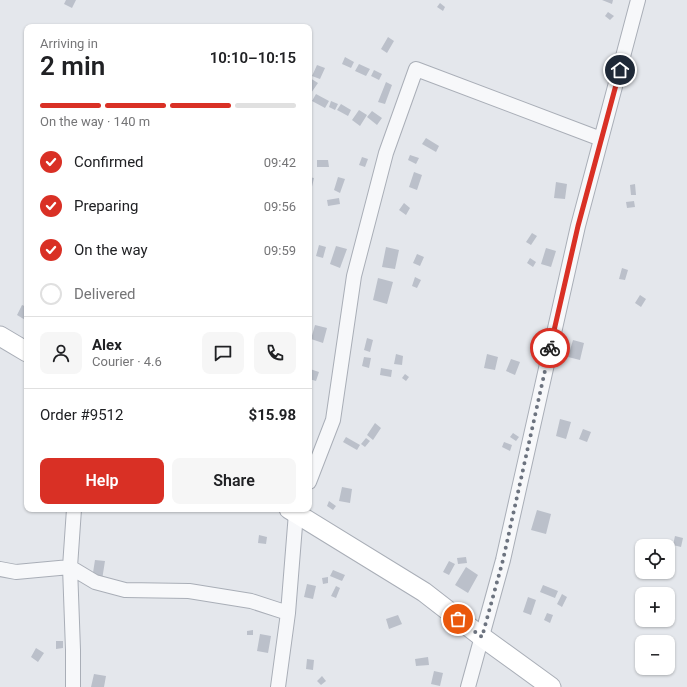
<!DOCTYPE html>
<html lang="en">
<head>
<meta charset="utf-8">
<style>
	:root { --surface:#fff; --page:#f6f6f6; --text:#202124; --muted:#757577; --line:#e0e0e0; --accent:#d93025 }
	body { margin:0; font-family:Roboto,sans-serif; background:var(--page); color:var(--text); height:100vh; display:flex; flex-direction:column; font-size:15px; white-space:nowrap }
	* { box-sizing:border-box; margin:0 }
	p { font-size:13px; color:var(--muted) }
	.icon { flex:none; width:22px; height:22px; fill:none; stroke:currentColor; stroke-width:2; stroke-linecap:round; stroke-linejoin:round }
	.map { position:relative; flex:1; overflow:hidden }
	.panel { position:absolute; left:24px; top:24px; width:288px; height:488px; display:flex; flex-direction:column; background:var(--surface); border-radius:8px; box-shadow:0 1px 3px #0004 }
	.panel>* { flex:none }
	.tools { position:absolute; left:635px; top:539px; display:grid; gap:8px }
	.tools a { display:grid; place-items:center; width:40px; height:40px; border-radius:8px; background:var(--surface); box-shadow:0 1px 3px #0004; font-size:20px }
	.pin { position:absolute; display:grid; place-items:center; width:34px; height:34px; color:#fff; margin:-17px; border:2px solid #fff; border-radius:50%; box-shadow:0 1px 4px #0007 }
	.courier { position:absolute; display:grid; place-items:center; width:40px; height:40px; margin:-20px; border:3px solid #d93025; border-radius:50%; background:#fff; color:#222; box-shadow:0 1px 5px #0007 }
	.summary em { font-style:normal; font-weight:600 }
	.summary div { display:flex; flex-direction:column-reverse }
	.summary { display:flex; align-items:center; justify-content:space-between; height:68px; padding:0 16px }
	h1 { font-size:26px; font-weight:600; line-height:30px }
	.bar { display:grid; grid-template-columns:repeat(4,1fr); gap:6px 4px; align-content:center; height:48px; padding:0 16px }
	.bar i { height:5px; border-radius:3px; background:var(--line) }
	.bar .current { background:var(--accent) }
	.bar p { grid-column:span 4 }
	.line { display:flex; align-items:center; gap:10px; padding:0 16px; border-top:1px solid var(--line) }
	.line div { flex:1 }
	.round { display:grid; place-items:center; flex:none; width:42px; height:42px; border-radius:8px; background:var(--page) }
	ol { padding:0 16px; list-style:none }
	li { display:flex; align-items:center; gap:12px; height:44px }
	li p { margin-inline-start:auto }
	li .icon { padding:4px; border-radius:50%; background:var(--accent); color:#fff; stroke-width:4 }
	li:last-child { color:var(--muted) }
	li i { width:22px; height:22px; border:2px solid var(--line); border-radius:50% }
	.primary-button { display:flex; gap:8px; margin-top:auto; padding:8px 16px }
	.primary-button a { flex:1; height:46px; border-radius:8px; background:var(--accent); color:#fff; font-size:16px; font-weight:600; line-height:46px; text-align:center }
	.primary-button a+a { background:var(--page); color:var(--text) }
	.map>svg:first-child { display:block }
	.building { fill:#bbc0ca }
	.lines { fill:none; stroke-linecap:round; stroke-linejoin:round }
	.street-casing { stroke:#a9aeb7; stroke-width:16 }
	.secondary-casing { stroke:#a9aeb7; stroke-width:21 }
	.street { stroke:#f7f8fa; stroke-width:14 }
	.secondary { stroke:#fff; stroke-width:19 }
	.done { stroke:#6c737f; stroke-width:4; stroke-dasharray:0 7.2 }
	.route { stroke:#d93025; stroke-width:5 }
</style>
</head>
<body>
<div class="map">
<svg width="687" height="687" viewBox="0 0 687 687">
	<rect width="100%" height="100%" fill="#e4e7ec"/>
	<path class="building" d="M66,0H76L72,8L64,4Z
		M602,0H613L612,4Z
		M440,3L445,7L443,11L437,7Z
		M608,12L614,16L610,20L605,16Z
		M388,37L394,41L387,53L381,49Z
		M345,57L354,62L351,68L342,64Z
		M359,64L370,69L366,76L355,71Z
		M317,65L325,68L320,79L312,76Z
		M374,70L382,74L379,80L371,76Z
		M310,78L318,83L309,96V79Z
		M386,82L392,85L385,104L378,102Z
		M316,94L329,101L325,108L312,101Z
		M331,101L338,104L335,110L329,107Z
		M341,104L351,110L348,116L337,110Z
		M359,110L367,115L360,126L352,120Z
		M372,111L382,118L377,125L367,117Z
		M426,138L439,146L436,152L422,144Z
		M410,155L419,158L416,164L408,160Z
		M362,157L368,159L365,167L359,165Z
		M317,160H328L329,167H317Z
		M414,172L422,175L417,190L409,187Z
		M309,177L314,178L311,191L309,190Z
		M338,177L345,179L340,193L334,190Z
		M556,182L567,184L565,199L554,198Z
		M635,184L636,195H631L630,185Z
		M339,198L340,204L328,206L327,200Z
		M634,201L635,207L627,208L626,202Z
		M404,203L410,208L406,215L399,210Z
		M532,233L537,236L531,245L526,242Z
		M319,245L326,247L323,258L316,256Z
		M336,246L347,249L340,268L330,264Z
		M386,247L399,250L395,269L382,267Z
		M546,248L556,251L551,267L541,264Z
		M417,254L424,257L420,266L413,263Z
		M530,258L536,262L533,267L527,263Z
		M622,268L628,270L625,280L619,279Z
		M415,277L421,280L417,288L412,286Z
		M378,278L393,282L387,304L373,300Z
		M640,295L646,299L641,307L635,303Z
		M22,305L27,307V321L17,315Z
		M315,325L327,328L323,343L311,339Z
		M367,338L373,340L370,352L364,350Z
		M573,340L584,343L580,360L568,357Z
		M396,354L403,356L402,365L394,364Z
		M487,354L498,357L495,370L484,368Z
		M364,357L371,358L369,368L362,366Z
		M511,359L520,362L515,375L506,371Z
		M381,368L392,370L391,377L380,375Z
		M310,369L319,372L316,381L309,379Z
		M405,374L409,377L406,381L402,378Z
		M560,419L571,422L566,439L556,436Z
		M375,423L381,428L373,440L367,435Z
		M583,429L591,432L587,442L579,439Z
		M513,433L519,437L516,441L510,437Z
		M346,437L360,445L357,450L343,442Z
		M366,438L370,441L365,447L361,444Z
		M504,442L512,445L510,451L502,447Z
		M342,487L352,489L350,503L339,501Z
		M329,501L336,506L333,510L327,506Z
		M537,510L551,514L546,534L531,530Z
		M259,535L267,537L266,544L258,543Z
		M675,536L683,538L681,547L673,545Z
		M466,557L467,563L458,564L457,558Z
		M95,560L105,561L102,580L92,579Z
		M449,561L455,564L449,575L443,572Z
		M466,567L478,575L468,593L455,585Z
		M333,570L345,575L342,581L330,576Z
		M328,577V583L323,584L322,578Z
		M307,584L316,586L313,599L304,597Z
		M543,585L558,591L555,598L540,592Z
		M336,586L340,588L336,598L331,596Z
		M562,594L567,597L562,607L557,604Z
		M528,597L536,600L531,615L523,612Z
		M547,613L553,615L550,623L544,620Z
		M398,615L402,624L389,629L386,619Z
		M253,630V635H247V631Z
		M260,634L271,636L268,653L257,651Z
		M56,641H63V648L56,649Z
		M36,648L44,653L38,662L31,657Z
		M428,657L429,665L416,666L415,659Z
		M307,659L314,660L313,670L306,669Z
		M434,671L443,673L440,686L431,684Z
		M94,674L106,676L104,687H91Z
		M322,676L326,681L321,685L317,681Z"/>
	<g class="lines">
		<g class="street-casing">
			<path id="street" d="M309,482L333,420L354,276L386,153L416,69L601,139
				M0,569L16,572L70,567L95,582L125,590L189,591L251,601L288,613
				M73,687V650L70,567L74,509
				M278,687L288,613L296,513L298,509
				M468,687L503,560L578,226L638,0"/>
		</g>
		<g class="secondary-casing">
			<path id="secondary" d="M0,336L27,352
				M289,509L424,592L482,637L551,687"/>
		</g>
		<use href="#street" class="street"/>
		<use href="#secondary" class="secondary"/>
	</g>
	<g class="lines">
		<path class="done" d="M458,619L482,637L503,560L550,348"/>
		<path class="route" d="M550,348L578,226L620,70"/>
	</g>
</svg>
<div class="tools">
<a><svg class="icon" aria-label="locate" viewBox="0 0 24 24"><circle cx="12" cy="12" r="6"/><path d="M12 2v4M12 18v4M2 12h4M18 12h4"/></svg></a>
<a>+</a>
<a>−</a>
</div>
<div class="pin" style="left:458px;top:619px;background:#ea580c"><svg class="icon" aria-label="bag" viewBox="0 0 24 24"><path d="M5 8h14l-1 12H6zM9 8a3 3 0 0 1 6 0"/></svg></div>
<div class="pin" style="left:620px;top:70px;background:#1f2937"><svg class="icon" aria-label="home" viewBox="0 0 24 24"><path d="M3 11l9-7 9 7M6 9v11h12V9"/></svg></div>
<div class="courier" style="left:550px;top:348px"><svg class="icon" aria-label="bike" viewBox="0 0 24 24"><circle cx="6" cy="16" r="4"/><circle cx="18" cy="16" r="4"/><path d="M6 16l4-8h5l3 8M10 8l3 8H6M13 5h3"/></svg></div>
<section class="panel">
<div class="summary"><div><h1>2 min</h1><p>Arriving in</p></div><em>10:10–10:15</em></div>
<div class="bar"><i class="current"></i><i class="current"></i><i class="current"></i><i></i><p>On the way · 140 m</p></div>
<ol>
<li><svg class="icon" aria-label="check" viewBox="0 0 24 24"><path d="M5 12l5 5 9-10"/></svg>Confirmed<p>09:42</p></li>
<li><svg class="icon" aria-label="check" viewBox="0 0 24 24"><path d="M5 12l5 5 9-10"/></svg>Preparing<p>09:56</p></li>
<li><svg class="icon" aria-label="check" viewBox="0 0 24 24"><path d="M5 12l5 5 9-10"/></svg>On the way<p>09:59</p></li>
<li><i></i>Delivered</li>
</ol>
<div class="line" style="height:72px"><a class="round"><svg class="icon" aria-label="person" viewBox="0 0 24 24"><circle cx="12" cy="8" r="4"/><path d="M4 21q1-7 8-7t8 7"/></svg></a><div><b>Alex</b><p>Courier · 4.6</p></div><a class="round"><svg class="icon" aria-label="chat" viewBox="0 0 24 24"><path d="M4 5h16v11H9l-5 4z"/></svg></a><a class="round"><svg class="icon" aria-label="phone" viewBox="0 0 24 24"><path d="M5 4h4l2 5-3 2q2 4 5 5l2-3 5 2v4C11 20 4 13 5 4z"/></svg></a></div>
<div class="line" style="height:52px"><div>Order #9512</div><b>$15.98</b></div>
<div class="primary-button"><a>Help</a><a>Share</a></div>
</section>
</div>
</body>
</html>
